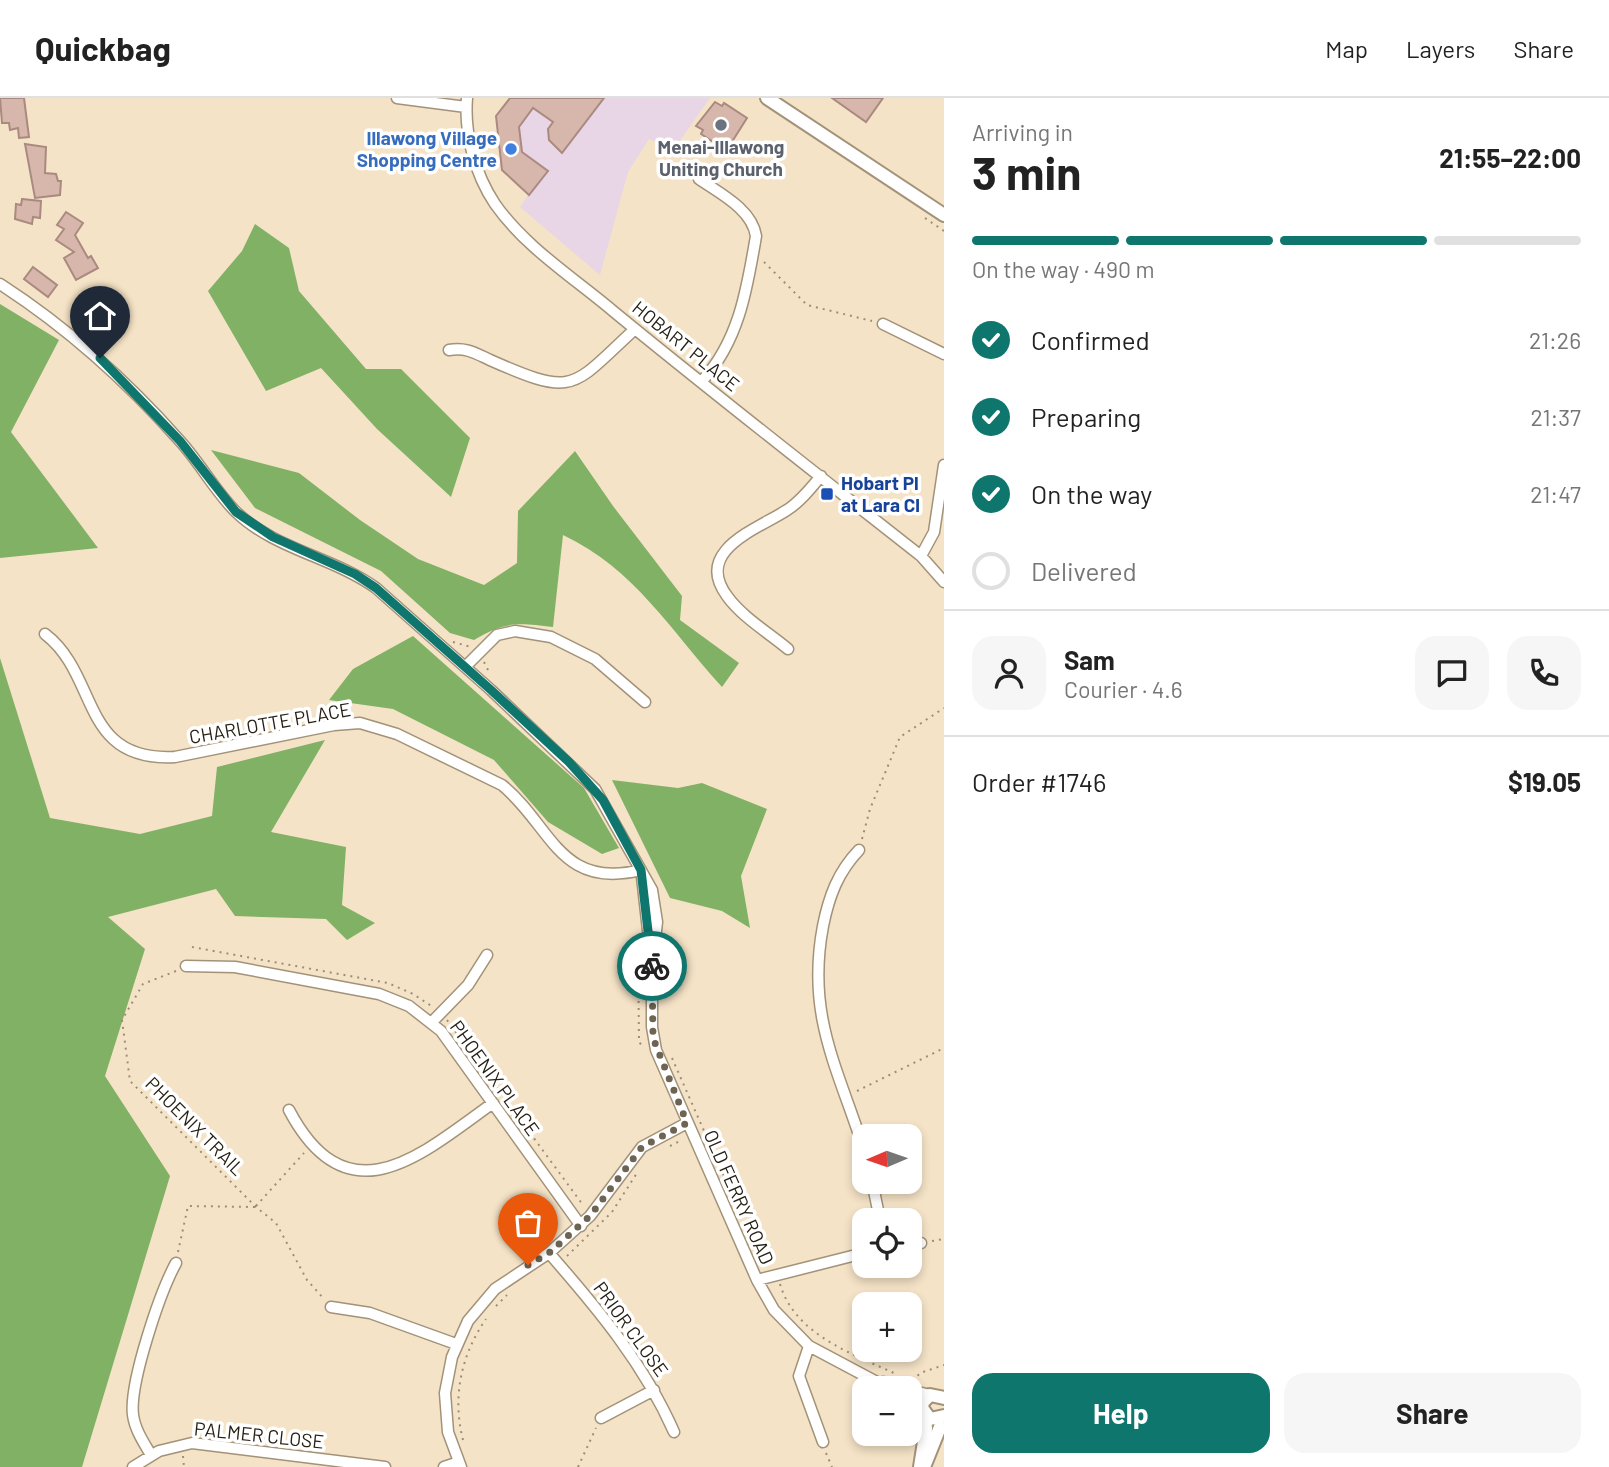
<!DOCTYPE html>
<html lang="en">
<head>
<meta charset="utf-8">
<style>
	:root { --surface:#fff; --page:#f6f6f6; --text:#222; --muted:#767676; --line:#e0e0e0; --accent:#0f766e }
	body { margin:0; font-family:Barlow,sans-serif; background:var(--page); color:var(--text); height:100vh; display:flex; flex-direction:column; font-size:26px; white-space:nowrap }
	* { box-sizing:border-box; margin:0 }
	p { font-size:23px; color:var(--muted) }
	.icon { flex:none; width:38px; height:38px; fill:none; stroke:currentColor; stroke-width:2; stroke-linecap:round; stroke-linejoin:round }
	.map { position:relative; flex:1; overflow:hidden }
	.details { display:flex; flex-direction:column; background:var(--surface); width:665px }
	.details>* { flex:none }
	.needle { width:46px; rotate:268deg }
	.fabs { position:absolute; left:852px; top:1026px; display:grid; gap:14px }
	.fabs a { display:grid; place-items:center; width:70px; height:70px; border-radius:14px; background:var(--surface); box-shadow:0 4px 10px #0003; font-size:35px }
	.pin { position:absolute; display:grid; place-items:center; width:60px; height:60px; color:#fff; margin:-72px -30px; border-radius:50% 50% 50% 0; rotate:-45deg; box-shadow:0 0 7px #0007 }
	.pin .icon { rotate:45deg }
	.courier { position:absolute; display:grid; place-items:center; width:70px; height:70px; margin:-35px; border:5px solid #0f766e; border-radius:50%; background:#fff; color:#222; box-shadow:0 2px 9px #0007 }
	.overview em { font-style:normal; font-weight:700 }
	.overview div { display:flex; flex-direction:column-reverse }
	.overview { display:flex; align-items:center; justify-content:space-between; height:119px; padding:0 28px }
	h1 { font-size:46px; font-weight:700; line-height:52px }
	.bar { display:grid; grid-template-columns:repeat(4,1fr); gap:10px 7px; align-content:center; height:84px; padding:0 28px }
	.bar i { height:9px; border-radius:5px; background:var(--line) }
	.bar .selected { background:var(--accent) }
	.bar p { grid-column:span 4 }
	.line { display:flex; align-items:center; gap:18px; padding:0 28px; border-top:2px solid var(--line) }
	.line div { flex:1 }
	.round { display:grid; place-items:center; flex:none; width:74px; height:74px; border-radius:21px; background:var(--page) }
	ol { padding:0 28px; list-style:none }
	li { display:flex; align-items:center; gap:21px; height:77px }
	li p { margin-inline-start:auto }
	li .icon { padding:7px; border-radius:50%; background:var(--accent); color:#fff; stroke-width:4 }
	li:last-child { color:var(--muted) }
	li i { width:38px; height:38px; border:4px solid var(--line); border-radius:50% }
	.button { display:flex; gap:14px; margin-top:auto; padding:14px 28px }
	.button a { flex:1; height:80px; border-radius:21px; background:var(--accent); color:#fff; font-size:28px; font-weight:700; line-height:80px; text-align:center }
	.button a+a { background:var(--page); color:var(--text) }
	header { display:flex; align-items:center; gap:42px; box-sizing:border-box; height:98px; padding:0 35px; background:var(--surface); border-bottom:2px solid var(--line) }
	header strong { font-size:33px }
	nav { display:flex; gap:38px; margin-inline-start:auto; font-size:24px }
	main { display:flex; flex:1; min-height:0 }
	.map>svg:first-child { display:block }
	.commercial { fill:#e8d5e6 }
	.forest { fill:#80b165 }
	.building { fill:#d7b6ab; stroke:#aa8a80; stroke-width:2 }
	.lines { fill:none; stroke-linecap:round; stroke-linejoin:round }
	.minor-casing { stroke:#a29278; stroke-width:13 }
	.tertiary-casing { stroke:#a29278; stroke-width:16 }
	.path { stroke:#9b8e79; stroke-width:2; stroke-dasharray:2 5; stroke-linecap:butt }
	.minor { stroke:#fff; stroke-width:10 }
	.tertiary { stroke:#fff; stroke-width:12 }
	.done { stroke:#6e6453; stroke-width:7; stroke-dasharray:0 12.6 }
	.route { stroke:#0f766e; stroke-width:9 }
	.worship-dot { fill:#6b7280; stroke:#fff; stroke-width:2.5 }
	.shop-dot { fill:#3f7fe0; stroke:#fff; stroke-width:2.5 }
	.transit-dot { fill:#1a4fb4; stroke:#fff; stroke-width:2.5 }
	.labels { text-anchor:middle; stroke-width:7; stroke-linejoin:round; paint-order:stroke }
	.shop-label { font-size:19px; font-weight:bold; fill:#366cbe; stroke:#fff; text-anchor:end }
	.worship-label { font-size:19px; font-weight:bold; fill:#5b616d; stroke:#fff }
	.street-label { font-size:19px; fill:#262015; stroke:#fff }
	.transit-label { font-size:19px; font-weight:bold; fill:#164399; stroke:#fff; text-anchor:start }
</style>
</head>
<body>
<header>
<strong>Quickbag</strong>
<nav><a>Map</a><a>Layers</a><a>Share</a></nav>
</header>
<main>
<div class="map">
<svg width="944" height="1369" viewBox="0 0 944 1369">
	<rect width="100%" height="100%" fill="#f5e3c7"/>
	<path class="commercial" d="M510,0H710L674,51L649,41L628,74L600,177L520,109L528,97L502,72L496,18Z"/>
	<path class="forest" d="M255,126L289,150L299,193L366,271H401L470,340L451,399L377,331L321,270L266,293L208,193L242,153Z
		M0,206L59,242L11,334L98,450L0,460Z
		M211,352L299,375L360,422L418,461L484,487L517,465L518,413L575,353L613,408L682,498L680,522L739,565L722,589C670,532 635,471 563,437L553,529C518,525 505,523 474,542L450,535L381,473L255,410Z
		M413,538L584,690L619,750L602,756L548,724L494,662L393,611L329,602L353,571Z
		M0,560L50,720L140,736L212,718L217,669L325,642L271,734L346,749L342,807L375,825L347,842L326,821L235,818L216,791L108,819L145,851L105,978L170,1078L82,1369H0Z
		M612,682L678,690L702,685L767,711L741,778L750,830L722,813L670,800Z"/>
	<path class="building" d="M0,0H24L29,39L19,40L18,30L10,32L9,25H2Z
		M510,0H604L562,55L549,42L548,31L553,24L533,10L519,29L522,54L548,73L529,97L502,72L496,18Z
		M832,0H883L866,24Z
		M715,4L722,8L724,5L747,20L730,47L718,40L715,45L701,36L703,32L696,28Z
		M25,46L46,49L45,75L56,76L58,83H61L60,97L35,100Z
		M22,101L41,103L40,120L33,119L32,126L15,121L16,106L21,107Z
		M66,114L83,125L75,137L88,160L91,158L98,170L76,182L64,160L74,154L56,142L64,131L57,127Z
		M33,169L57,187L48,199L24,181Z"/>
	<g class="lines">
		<g class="minor-casing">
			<path id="minor" d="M397,0L466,9
				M467,0C464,36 475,76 495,106C525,149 574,180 613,213C714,296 818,377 921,458L944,484
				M699,81C719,95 752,111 756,138C747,191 739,243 702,283
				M0,186C68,230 126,282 180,343C200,365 215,393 236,414C274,451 333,459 376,490L491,592L595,691L652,792L657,824L652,868
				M883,226L944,256
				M449,252C466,249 475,255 490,262C576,300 571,290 635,231
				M921,458L934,434L944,367
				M45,536C100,578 79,664 175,659L334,627L360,625L397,636L502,687C552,728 559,792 641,772
				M788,551C769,535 742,519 727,498C693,452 758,431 787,412C800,404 811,390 821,378
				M465,569L497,537L515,533L551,539L595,561L645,604
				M859,752C838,774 829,798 823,828C806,918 838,970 864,1052
				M642,779L652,868V929L656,952L757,1182L774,1212L809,1248L888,1290
				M186,868L235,869L379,896L409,908L441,933L581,1128
				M432,924L468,887L487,857
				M289,1012C348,1124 422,1056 493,1005
				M872,1083L880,1122
				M910,1146L921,1145
				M549,1155C598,1211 644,1266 674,1334
				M757,1182L864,1155
				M331,1209L370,1215L456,1246
				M809,1248L799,1278L823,1344
				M883,1284L901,1290
				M910,1292L930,1297
				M910,1304L923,1314
				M601,1320L654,1292
				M151,1357C144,1345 135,1332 133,1317C129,1286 160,1194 176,1165
				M133,1369L159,1353L192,1345L385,1369
				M444,1369L459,1364
				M461,1369L448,1334L445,1295L452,1259L468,1223L495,1191L549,1155L590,1118L642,1049L687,1025"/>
		</g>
		<g class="tertiary-casing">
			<path id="tertiary" d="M767,0L944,117
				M944,1300L930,1297L923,1304L922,1310L930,1321L944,1318
				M920,1369L926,1331L925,1317
				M924,1369L944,1319"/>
		</g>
		<path class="path" d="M925,120L944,133
			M764,164L807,207L872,223
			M453,544L471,549
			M484,564L489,574
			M862,741L870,711L900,639L944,610
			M192,849L388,885L413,896L433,909
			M638,854L639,944L644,950
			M176,873L143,886L122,922L130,983L256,1109L276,1125L307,1182L324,1201
			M664,900L666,850
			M447,922L583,1107
			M672,960L740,1115
			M857,993L944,950
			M670,1048L680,1043
			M256,1108L304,1055
			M748,1133L770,1166
			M932,1143L944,1141
			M178,1154L188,1108L255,1109
			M567,1158L612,1114L637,1075
			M780,1186C795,1237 853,1256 896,1276
			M496,1208L507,1197
			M913,1283L920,1275L944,1267
			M463,1342C452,1299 461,1257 486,1221
			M826,1355L832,1369
			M183,1358L184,1369
			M578,1369L596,1330"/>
		<use href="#minor" class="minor"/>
		<use href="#tertiary" class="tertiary"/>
	</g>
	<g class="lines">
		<path class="done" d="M528,1167L549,1155L590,1118L642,1049L687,1025L653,940L652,868"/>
		<path class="route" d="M100,260L180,343L236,414L273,439L355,476L376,490L491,592L569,664L603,702L641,772L652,868"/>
	</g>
	<circle class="worship-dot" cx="721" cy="27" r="7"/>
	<circle class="shop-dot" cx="511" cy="51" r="7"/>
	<rect class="transit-dot" x="820" y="389" width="14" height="14" rx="3.5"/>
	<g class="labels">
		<g class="shop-label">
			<text x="497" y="47">Illawong Village<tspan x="497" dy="22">Shopping Centre</tspan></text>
		</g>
		<g class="worship-label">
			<text x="721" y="56">Menai-Illawong<tspan x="721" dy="22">Uniting Church</tspan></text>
		</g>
		<g class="street-label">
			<text transform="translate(686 248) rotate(39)" y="7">HOBART PLACE</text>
			<text transform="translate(270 625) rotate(-10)" y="7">CHARLOTTE PLACE</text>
			<text transform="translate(495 980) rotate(54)" y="7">PHOENIX PLACE</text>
			<text transform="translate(195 1028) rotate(45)" y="7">PHOENIX TRAIL</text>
			<text transform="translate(739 1099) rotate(66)" y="7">OLD FERRY ROAD</text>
			<text transform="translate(631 1231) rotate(54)" y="7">PRIOR CLOSE</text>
			<text transform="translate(259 1337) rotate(6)" y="7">PALMER CLOSE</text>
		</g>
		<g class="transit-label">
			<text x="841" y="392">Hobart Pl<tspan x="841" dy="22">at Lara Cl</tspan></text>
		</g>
	</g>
</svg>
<div class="fabs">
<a><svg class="needle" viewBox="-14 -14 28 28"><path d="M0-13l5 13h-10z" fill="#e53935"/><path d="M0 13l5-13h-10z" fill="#767676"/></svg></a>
<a><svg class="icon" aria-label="locate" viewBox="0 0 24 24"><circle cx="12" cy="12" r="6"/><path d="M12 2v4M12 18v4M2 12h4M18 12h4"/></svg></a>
<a>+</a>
<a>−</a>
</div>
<div class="pin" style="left:528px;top:1167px;background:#ea580c"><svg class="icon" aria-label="bag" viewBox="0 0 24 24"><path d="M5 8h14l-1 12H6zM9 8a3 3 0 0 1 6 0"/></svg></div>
<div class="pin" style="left:100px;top:260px;background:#1f2937"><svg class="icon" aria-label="home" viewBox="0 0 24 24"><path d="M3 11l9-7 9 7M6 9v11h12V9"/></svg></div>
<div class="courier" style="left:652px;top:868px"><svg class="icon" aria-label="bike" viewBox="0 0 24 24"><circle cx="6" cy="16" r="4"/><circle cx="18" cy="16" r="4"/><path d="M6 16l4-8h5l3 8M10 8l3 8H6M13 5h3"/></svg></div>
</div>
<section class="details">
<div class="overview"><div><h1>3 min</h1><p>Arriving in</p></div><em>21:55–22:00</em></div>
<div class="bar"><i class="selected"></i><i class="selected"></i><i class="selected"></i><i></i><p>On the way · 490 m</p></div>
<ol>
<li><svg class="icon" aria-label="check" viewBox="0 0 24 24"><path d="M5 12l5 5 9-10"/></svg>Confirmed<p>21:26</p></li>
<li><svg class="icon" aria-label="check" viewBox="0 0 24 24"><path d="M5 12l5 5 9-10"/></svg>Preparing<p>21:37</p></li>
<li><svg class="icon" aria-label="check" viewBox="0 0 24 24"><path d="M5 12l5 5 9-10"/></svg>On the way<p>21:47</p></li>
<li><i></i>Delivered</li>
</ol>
<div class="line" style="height:126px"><a class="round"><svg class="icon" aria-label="person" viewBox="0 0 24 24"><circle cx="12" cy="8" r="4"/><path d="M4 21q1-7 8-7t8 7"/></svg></a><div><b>Sam</b><p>Courier · 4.6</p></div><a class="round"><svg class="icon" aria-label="chat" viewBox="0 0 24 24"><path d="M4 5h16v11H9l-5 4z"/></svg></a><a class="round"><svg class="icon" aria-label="phone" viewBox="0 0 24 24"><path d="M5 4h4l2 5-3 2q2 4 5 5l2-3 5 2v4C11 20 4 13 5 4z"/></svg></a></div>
<div class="line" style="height:91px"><div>Order #1746</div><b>$19.05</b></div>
<div class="button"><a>Help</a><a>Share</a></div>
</section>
</main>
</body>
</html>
